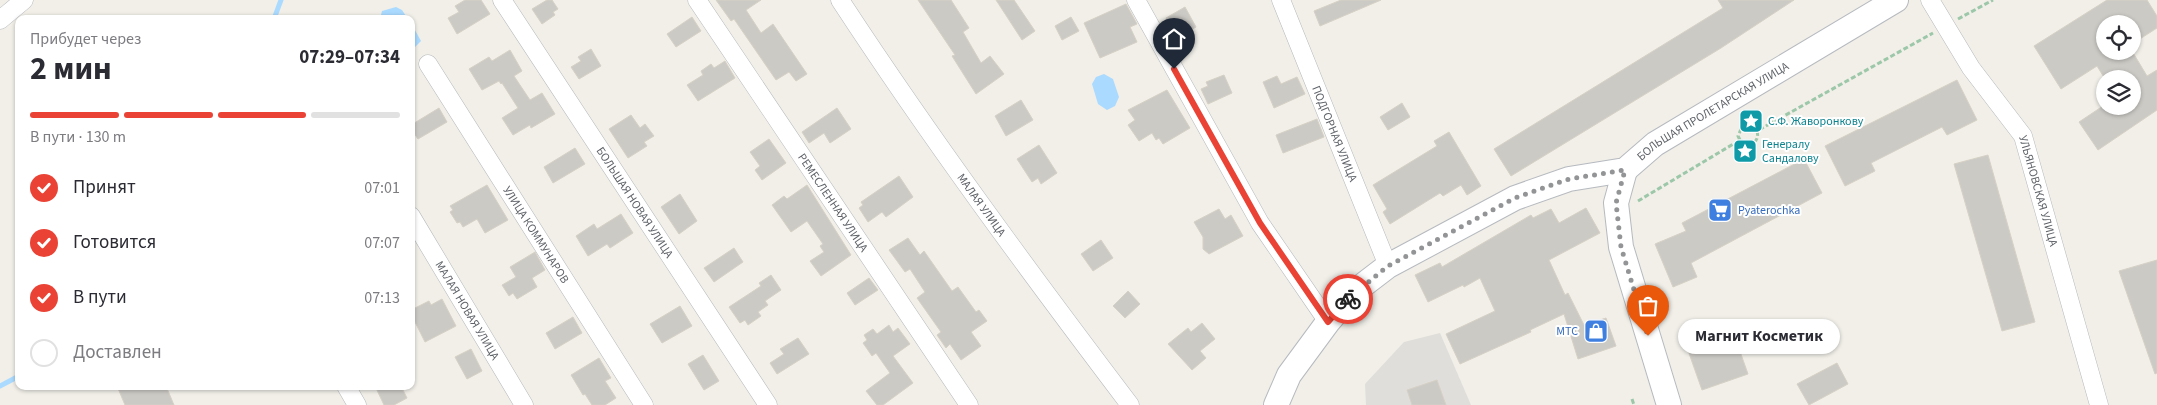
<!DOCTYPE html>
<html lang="ru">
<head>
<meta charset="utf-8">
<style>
	:root { --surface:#fff; --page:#f2f2f3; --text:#2b2b33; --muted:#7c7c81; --line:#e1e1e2; --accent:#ea4335 }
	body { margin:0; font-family:"Source Sans 3",sans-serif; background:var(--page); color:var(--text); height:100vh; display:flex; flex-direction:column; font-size:19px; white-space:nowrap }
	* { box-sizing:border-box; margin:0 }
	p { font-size:16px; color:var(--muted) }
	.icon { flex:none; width:28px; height:28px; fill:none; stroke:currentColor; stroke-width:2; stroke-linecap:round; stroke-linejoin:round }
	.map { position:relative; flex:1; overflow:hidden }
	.details { position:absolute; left:15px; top:15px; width:400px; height:375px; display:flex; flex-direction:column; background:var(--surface); border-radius:10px; box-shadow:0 1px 4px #0004 }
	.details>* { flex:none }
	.buttons { position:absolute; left:2096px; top:15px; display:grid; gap:10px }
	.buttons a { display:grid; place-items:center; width:45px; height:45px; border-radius:50%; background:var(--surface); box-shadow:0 1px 4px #0004; font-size:25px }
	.pin { position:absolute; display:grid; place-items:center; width:42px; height:42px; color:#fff; margin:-51px -21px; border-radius:50% 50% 50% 0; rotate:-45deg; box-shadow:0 0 5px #0007 }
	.pin .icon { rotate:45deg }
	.courier { position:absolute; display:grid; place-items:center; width:50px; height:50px; margin:-25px; border:4px solid #ea4335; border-radius:50%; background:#fff; color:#222; box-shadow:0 1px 6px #0007 }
	.bubble { position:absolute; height:35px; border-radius:18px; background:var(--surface); box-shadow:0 1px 4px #0004; font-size:16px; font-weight:700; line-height:35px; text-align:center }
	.overview em { font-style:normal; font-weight:700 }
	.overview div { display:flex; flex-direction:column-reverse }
	.overview { display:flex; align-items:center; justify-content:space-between; height:85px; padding:0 15px }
	h1 { font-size:32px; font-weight:700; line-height:38px }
	.bar { display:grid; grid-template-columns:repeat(4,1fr); gap:8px 5px; align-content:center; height:60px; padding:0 15px }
	.bar i { height:6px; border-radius:4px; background:var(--line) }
	.bar .current { background:var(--accent) }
	.bar p { grid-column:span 4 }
	ol { padding:0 15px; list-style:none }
	li { display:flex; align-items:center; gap:15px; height:55px }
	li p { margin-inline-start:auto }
	li .icon { padding:5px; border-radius:50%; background:var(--accent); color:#fff; stroke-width:4 }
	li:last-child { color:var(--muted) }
	li i { width:28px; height:28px; border:2px solid var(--line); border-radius:50% }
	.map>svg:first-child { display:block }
	.industrial { fill:#e0deda }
	.water { fill:#aadaff }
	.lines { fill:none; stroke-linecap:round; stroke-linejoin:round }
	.stream { stroke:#aadaff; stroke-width:5 }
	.building { fill:#cccac5; stroke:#d6d1c6 }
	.street-casing { stroke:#b5b8bc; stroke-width:19 }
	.secondary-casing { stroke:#b6babf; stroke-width:26 }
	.path { stroke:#9cc7a9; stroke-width:3; stroke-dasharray:5 2.5; stroke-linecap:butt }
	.street { stroke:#fff; stroke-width:18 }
	.secondary { stroke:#fff; stroke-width:24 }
	.done { stroke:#929495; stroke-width:5; stroke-dasharray:0 9 }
	.route { stroke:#ea4335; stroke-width:6 }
	.labels { text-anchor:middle; stroke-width:4; stroke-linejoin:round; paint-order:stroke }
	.street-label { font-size:12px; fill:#5f6368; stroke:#fff }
	.culture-label { font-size:12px; fill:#0d838f; stroke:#fff; text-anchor:start }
	.shop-label { font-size:12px; fill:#366cbe; stroke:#fff; text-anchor:start }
</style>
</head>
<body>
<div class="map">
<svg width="2157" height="405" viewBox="0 0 2157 405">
	<rect width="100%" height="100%" fill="#f1efe8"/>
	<path class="industrial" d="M1440,333L1471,405H1366L1365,384L1404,342Z"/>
	<path class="water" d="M396,7L402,10L408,19H380L382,11Z
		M411,23L421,41L411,51Z
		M1104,74L1113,79L1119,97L1115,106L1107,110L1098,104L1092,84L1096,77Z"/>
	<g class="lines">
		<path class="stream" d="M274,19L281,0
			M0,386L19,376"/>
	</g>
	<path class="building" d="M465,0H481L490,14L457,34L448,18L459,12L455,6Z
		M547,0H552L558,9L553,12L555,15L542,24L532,9Z
		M716,0H761L746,10L761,33L773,24L807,74L796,81L789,72L776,80L734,19L731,21Z
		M918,0H951L969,28L963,32L981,63L990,56L1004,74L976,94L952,56L955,55Z
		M996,0H1014L1035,31L1022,40Z
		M1341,0H1381L1320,26L1314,11Z
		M1718,0H1794L1721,48L1511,176L1494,149L1723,8Z
		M2107,0H2147L2157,16V28L2132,44V24H2105V51H2132L2147,76L2157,70V110L2098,150L2079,122L2103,106H2132V79H2105L2097,66L2061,89L2034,46Z
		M1126,4L1137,24L1130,27L1137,42L1100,58L1084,23Z
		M1185,7L1196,27L1177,38L1166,18Z
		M692,17L701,31L676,47L667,34Z
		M1071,17L1079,31L1062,40L1055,26Z
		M591,49L601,66L579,79L571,67L581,61L578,57Z
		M510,50L522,71L514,76L530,100L542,93L555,114L531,128L530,125L513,135L502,118L518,108L502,83L501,84L499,81L482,90L469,69L489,57L492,61Z
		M725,61L735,78L698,101L687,85L703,75L701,71L711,64L714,68Z
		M1224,75L1232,93L1208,104L1201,89L1208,86L1206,82Z
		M1277,76L1281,84L1297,77L1305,94L1274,108L1263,82Z
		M1957,80L1977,120L1947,135L1942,127L1871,163L1875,171L1845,186L1825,146Z
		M1167,90L1190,128L1163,144L1159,138L1156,140L1152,133L1139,141L1128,125L1135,120L1128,110Z
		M1021,100L1033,120L1006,136L995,116Z
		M1402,103L1410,117L1388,130L1380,117Z
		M439,108L447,122L418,139L411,129V125Z
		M837,108L851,129L830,143L824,133L809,143L802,132Z
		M631,115L640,128L645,124L654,136L644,142L647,146L628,158L609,129Z
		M1317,119L1324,137L1283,153L1276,135Z
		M1449,132L1481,186L1467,195L1461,185L1443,196L1440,193L1390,224L1383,212L1387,209L1373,185L1437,146L1434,141Z
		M769,139L786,163L762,180L755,170L760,166L750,152Z
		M1039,145L1057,173L1041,184L1038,178L1032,182L1017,159Z
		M575,148L585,164L553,183L544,167Z
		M1988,155L2035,322L2002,331L1954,164Z
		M1804,159L1822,193L1691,263L1697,277L1673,287L1655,244L1686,231L1682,223Z
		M899,176L913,197L886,217L882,212L868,222L859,208L863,205L861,202Z
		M487,185L508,220L485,233L477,219L463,227L460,222L457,223L450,212L453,210L450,206Z
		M807,185L851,255L821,276L810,261L824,252L820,246L823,244L807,221L791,232L772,205L784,196L787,199Z
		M680,194L697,221L679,234L661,207Z
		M1586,208L1600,233L1549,260L1565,295L1568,293L1584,325L1606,318L1616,346L1578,359L1564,314L1530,330L1531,332L1460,364L1446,334L1495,311L1480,278L1464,287L1463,285L1428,302L1415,275L1440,263L1442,267L1531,215L1533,218L1551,209L1559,223Z
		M1219,209L1225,219L1231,215L1243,236L1209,254L1203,249V237L1194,222Z
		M621,214L633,233L610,248L607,244L588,256L576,236L594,224L597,229Z
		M908,238L920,255L924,251L952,291L958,287L976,312L979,310L987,321L971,332L981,346L961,360L950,344L946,348L937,335L941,332L917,298L925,292L910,269L905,272L889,250Z
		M1101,240L1113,258L1093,271L1081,254Z
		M734,248L743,262L714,282L704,268Z
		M535,252L545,270L532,278L537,287L517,299L513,293L509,296L502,285L516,277L510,267Z
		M2157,260V373L2155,374L2119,271Z
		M771,275L781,290L765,301L768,305L758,312L761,316L748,325L745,320L740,323L729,307L761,286L759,283Z
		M869,278L878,290L855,305L847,293Z
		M1128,291L1140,304L1125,318L1113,306Z
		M442,299L456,326L425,342L411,314V310L429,301L431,305Z
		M680,306L692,326L662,343L650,324Z
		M573,317L582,333L555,349L546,333Z
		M1202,323L1215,339L1200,351L1206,358L1192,370L1168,344L1188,328L1191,332Z
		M889,325L893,332L898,328L910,344L893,356L913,383L883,405H877L866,391L890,373L876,353L872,356L863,343L867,340L864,335L873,329L877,334Z
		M1731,326L1748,374L1702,390L1685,342Z
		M798,338L809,354L777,374L770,363L784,354L780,349Z
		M471,349L482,371L467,379L455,357Z
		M703,355L719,381L704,390L688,364Z
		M599,358L611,378L605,381L616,398L605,405H592L585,394L583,395L571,375Z
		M1837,363L1848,384L1809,405L1797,384Z
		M1437,380L1446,405H1412L1407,390Z
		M117,386H166L174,405H125Z
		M375,386H401L407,398L394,405H384Z"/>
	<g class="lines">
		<g class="street-casing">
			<g id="street">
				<path id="s1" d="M502,0L768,405"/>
				<path id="s2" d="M697,0L969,405"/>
				<path id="s3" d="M840,0C931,139 1030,273 1130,405"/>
				<path d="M1136,0L1260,223L1328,322"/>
				<path id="s4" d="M1281,0L1388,266"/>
				<path id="s5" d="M1930,0L1971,68L2023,136L2099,405"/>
				<path d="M0,20L24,0"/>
				<path id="s6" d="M428,64L644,405"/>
				<path id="s7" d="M411,216L524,405"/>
				<path d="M346,386L357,405"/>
			</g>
		</g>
		<g class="secondary-casing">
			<g id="secondary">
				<path d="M1625,170L1616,203L1621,247L1669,405"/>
				<path id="s8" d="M1276,405L1289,375L1328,322L1354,292L1388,266L1515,198L1569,179L1625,170L1655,144L1896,0"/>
			</g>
		</g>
		<path class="path" d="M1958,19L1993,0
			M1740,140L1738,136L1742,127L1751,125L1757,131
			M1638,201L1740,140L1750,145C1756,142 1759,138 1757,131L1933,33
			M1632,399L1634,405"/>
		<use href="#street" class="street"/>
		<use href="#secondary" class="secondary"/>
	</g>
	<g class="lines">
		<path class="done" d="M1348,299L1388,266L1515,198L1569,179L1625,170L1616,203L1621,247L1648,336"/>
		<path class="route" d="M1174,69L1260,223L1328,322L1348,299"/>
	</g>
	<defs>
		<g id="sight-square" transform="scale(1.25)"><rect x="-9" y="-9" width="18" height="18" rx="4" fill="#0f9aa8" stroke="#fff"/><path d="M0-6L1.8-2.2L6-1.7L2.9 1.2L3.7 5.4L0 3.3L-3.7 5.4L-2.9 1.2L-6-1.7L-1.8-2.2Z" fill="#fff"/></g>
		<g id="supermarket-square" transform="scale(1.25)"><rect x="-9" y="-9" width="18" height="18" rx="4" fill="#3f7fe0" stroke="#fff"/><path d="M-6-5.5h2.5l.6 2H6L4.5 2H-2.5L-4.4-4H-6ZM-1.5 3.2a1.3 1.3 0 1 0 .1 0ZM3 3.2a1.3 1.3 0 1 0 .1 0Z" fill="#fff"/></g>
		<g id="shop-square" transform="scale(1.25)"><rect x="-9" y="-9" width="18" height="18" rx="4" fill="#3f7fe0" stroke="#fff"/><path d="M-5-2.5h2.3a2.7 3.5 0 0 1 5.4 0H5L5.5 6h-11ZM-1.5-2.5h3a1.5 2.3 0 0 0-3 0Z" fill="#fff"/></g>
	</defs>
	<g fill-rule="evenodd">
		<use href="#sight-square" x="1751" y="121"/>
		<use href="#sight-square" x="1745" y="151"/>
		<use href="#supermarket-square" x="1720" y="210"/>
		<use href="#shop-square" x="1596" y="331"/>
	</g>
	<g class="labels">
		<g class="street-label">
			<text dy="4" stroke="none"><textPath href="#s8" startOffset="545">БОЛЬШАЯ ПРОЛЕТАРСКАЯ УЛИЦА</textPath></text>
			<text dy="4" stroke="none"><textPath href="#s4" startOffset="144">ПОДГОРНАЯ УЛИЦА</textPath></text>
			<text dy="4" stroke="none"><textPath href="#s5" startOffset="222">УЛЬЯНОВСКАЯ УЛИЦА</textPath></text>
			<text dy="4" stroke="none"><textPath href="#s1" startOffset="242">БОЛЬШАЯ НОВАЯ УЛИЦА</textPath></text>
			<text dy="4" stroke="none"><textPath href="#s2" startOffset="244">РЕМЕСЛЕННАЯ УЛИЦА</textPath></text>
			<text dy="4" stroke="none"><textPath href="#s3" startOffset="249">МАЛАЯ УЛИЦА</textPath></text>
			<text dy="4" stroke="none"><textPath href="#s6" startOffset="202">УЛИЦА КОММУНАРОВ</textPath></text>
			<text dy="4" stroke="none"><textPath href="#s7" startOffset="110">МАЛАЯ НОВАЯ УЛИЦА</textPath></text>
		</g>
		<g class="culture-label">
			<text x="1768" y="125">С.Ф. Жаворонкову</text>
			<text x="1762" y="148">Генералу<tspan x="1762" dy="14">Сандалову</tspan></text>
		</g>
		<g class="shop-label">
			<text x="1738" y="214">Pyaterochka</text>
			<text x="1578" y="335" text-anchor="end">МТС</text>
		</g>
	</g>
</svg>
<div class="buttons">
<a><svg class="icon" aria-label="locate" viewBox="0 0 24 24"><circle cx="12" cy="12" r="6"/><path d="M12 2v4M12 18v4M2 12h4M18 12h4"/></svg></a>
<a><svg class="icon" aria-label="layers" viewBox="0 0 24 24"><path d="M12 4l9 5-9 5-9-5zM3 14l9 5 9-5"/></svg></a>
</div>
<div class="pin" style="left:1648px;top:336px;background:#ea580c"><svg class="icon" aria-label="bag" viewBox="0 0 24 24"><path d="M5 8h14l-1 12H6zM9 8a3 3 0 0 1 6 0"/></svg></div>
<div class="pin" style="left:1174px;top:69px;background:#1f2937"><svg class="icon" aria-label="home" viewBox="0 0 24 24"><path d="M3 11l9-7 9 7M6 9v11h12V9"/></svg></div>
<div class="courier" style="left:1348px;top:299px"><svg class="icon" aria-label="bike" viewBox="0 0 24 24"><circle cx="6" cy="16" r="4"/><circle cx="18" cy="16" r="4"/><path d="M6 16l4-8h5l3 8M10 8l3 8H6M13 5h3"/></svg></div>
<div class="bubble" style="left:1678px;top:319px;width:162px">Магнит Косметик</div>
<section class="details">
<div class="overview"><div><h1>2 мин</h1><p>Прибудет через</p></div><em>07:29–07:34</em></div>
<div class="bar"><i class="current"></i><i class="current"></i><i class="current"></i><i></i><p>В пути · 130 m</p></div>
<ol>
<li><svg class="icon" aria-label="check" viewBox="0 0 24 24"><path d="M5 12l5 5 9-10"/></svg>Принят<p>07:01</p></li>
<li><svg class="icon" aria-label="check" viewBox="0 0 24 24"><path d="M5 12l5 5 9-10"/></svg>Готовится<p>07:07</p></li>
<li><svg class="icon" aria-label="check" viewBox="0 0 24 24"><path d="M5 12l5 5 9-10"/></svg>В пути<p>07:13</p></li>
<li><i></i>Доставлен</li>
</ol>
</section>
</div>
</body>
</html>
